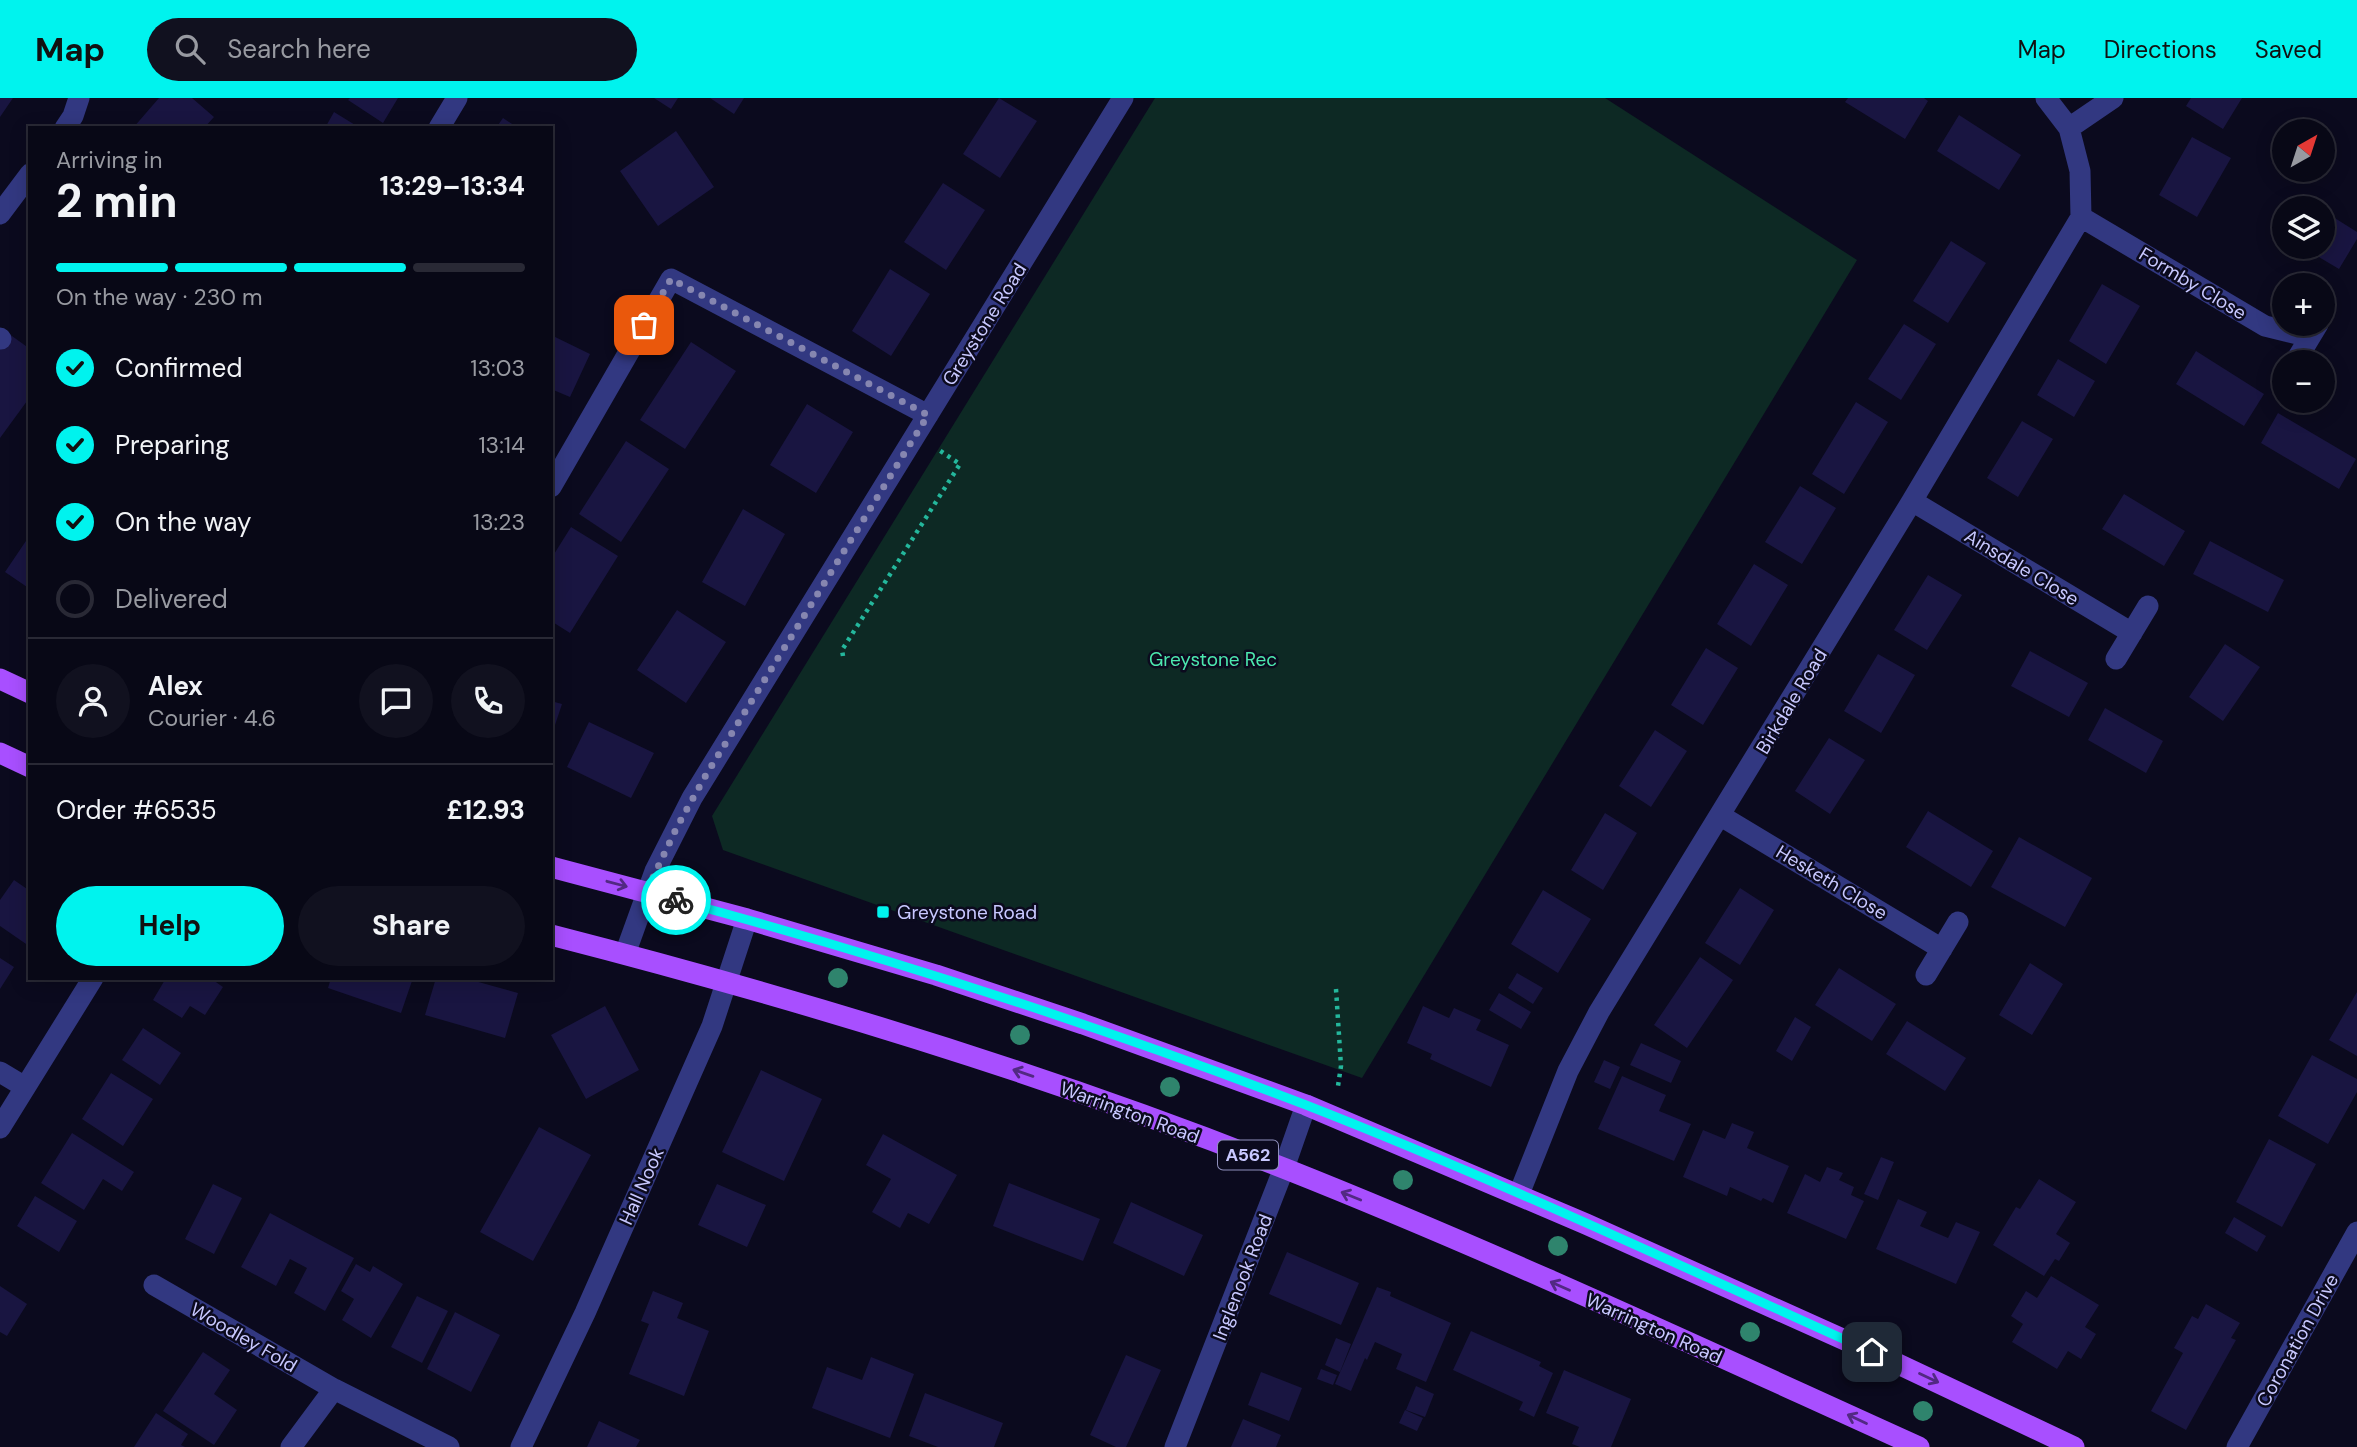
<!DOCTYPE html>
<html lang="en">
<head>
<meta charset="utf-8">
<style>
	:root { --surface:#080816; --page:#11111f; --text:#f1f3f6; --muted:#989aa1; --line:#292935; --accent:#00f3ee }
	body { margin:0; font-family:"DM Sans",sans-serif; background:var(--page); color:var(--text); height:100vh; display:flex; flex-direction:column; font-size:26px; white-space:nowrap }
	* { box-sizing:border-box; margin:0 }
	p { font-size:23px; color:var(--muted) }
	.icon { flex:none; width:38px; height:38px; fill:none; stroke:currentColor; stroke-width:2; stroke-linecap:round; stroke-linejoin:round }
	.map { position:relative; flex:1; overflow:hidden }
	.details { position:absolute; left:28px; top:28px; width:525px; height:854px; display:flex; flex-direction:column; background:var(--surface); border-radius:0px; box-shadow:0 4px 18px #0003,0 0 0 2px var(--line) }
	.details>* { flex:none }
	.needle { width:46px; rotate:39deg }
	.tools { position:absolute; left:2272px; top:21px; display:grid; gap:14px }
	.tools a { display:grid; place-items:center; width:63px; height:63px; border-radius:50%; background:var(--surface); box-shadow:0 4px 18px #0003,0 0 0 2px var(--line); font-size:35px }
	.pin { position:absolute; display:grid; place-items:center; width:60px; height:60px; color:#fff; margin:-30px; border-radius:14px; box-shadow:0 4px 10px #0006 }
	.courier { position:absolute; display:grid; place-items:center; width:70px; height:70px; margin:-35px; border:5px solid #00f3ee; border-radius:50%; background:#fff; color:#222; box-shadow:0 2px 9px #0007 }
	.headline em { font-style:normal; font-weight:700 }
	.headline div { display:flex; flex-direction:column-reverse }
	.headline { display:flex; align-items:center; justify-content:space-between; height:119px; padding:0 28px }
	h1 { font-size:46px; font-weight:700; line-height:52px }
	.bar { display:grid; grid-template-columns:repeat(4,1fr); gap:10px 7px; align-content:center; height:84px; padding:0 28px }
	.bar i { height:9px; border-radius:5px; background:var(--line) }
	.bar .selected { background:var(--accent) }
	.bar p { grid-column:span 4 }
	.line { display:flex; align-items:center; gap:18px; padding:0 28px; border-top:2px solid var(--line) }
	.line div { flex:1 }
	.round { display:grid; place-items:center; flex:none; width:74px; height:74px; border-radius:37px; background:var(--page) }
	ol { padding:0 28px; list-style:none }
	li { display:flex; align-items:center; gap:21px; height:77px }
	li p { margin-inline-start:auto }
	li .icon { padding:7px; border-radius:50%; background:var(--accent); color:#111; stroke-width:4 }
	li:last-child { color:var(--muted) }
	li i { width:38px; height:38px; border:4px solid var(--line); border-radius:50% }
	.button { display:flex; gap:14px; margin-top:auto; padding:14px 28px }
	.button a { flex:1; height:80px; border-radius:42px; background:var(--accent); color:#111; font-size:28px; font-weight:700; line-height:80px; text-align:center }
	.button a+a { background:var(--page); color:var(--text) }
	header { display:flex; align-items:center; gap:42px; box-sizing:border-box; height:98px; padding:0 35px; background:var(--accent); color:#111 }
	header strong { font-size:33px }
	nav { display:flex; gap:38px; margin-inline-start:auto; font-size:24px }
	.search { width:490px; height:63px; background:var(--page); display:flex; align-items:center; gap:18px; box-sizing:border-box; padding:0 24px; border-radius:38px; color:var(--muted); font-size:26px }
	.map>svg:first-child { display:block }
	.green { fill:#0d2924 }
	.building { fill:#191541 }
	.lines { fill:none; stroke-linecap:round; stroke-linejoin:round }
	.path { stroke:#24b79c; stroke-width:4.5; stroke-dasharray:3.5 5; stroke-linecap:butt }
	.minor { stroke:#323881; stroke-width:21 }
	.major { stroke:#a84fff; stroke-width:21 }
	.tree { fill:#2f846d }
	.oneway { stroke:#522983 }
	.done { stroke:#8686b0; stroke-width:7; stroke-dasharray:0 12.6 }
	.route { stroke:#00f3ee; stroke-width:9 }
	.poi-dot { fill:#00f3ee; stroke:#0b0a1e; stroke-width:2.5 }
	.labels { text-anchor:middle; stroke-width:5; stroke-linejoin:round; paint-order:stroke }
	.shield { fill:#0b0a1e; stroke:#8f8fbc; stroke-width:2 }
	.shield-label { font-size:18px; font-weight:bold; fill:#c8c8ff }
	.street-label { font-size:19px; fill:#c8c8ff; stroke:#0b0a1e }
	.park-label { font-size:19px; fill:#4ce7ae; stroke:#0b0a1e }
	.poi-label { font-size:19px; fill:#c8c8ff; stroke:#0b0a1e; text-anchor:start }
</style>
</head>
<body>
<header>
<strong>Map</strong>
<div class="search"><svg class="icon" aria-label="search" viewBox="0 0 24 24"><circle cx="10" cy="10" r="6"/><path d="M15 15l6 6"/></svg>Search here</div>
<nav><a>Map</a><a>Directions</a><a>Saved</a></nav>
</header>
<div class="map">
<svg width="2357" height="1349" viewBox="0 0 2357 1349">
	<rect width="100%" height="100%" fill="#0b0a1e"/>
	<path class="green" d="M1155,0H1605L1857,162L1362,980L723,752L712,718Z"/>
	<path class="building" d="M0,0H13L0,19Z
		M159,0H192L214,19L204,30H133Z
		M350,0H398L383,25L348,2Z
		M654,0H678L671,11Z
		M710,0H744L734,16Z
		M999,0L1037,23L1000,80L963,56Z
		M1848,0H1924L1928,3L1905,41L1845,4Z
		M2191,0H2242L2223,31L2186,8Z
		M334,14L360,30H325Z
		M1959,17L2021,57L1999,92L1937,53Z
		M503,20L518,30H496Z
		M676,33L714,89L658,128L620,73Z
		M2192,39L2231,60L2197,119L2159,97Z
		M943,85L985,112L946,172L904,144Z
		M2298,97L2319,110H2290Z
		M2322,112L2357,134V141L2339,171L2302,149H2322Z
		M1951,143L1986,165L1948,225L1913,203Z
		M890,171L930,196L891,258L852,233Z
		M2102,186L2140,208L2106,266L2069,243Z
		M1904,226L1936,246L1901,302L1868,281Z
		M5,233L30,251V299L0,340V240Z
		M551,237L590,256L570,299L551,291Z
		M691,244L736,273L685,351L640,322Z
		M2196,253L2264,296L2244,328L2176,286Z
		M2058,261L2095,283L2074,319L2037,297Z
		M1856,304L1888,324L1844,396L1812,376Z
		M807,306L853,334L816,395L770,367Z
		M2278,315L2356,361L2339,391L2261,345Z
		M2022,323L2053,341L2018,399L1987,380Z
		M626,343L669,371L621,444L579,416Z
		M1800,388L1836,410L1802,466L1765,444Z
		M2124,396L2185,433L2164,468L2102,431Z
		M743,411L785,436L745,508L702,484Z
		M571,429L618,458L570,535L551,523V461Z
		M30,437V491L5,474Z
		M2210,443L2284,482L2268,514L2193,476Z
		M1754,466L1788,487L1751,548L1717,526Z
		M1928,477L1962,497L1927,552L1894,532Z
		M677,512L726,544L686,605L637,572Z
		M2225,546L2260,569L2223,623L2189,599Z
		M1706,550L1738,570L1703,627L1671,607Z
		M2030,553L2088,585L2069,619L2011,588Z
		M1878,556L1915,577L1881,635L1844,613Z
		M551,603L562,606L552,636H551Z
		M2105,610L2163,643L2146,675L2088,642Z
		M589,624L654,655L631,700L567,669Z
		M1655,632L1687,653L1651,709L1619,688Z
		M1829,640L1865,662L1830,716L1795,693Z
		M1928,713L1993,753L1971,789L1906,749Z
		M1605,715L1637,735L1603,792L1571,772Z
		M2019,739L2092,780L2065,829L1991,789Z
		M14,782L30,793L29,848L0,828V802Z
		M1740,790L1774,812L1740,867L1705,845Z
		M1543,792L1591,821L1558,875L1511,846Z
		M1700,859L1733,882L1687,950L1654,927Z
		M0,860L14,869L0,891Z
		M2030,865L2063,886L2032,937L1999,917Z
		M1839,870L1896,906L1872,943L1815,907Z
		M1517,875L1543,890L1533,906L1508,890Z
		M166,880H210L223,889L205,917L190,908L182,920L153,902Z
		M331,880H413L401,915L328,890Z
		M436,880H464L518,895L505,940L425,917Z
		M2357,894V958L2329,942Z
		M1499,895L1531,914L1521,931L1489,912Z
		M605,908L639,972L586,1001L551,937Z
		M1423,908L1449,920L1454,910L1481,922L1476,932L1509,947L1491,989L1430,961L1432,956L1407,945Z
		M1795,919L1811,929L1792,963L1776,953Z
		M1907,923L1966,960L1945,993L1886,956Z
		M143,930L181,955L160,987L122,962Z
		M1641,945L1681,963L1671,985L1630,967Z
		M2312,957L2357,981V994L2328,1046L2278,1018Z
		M1604,962L1620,969L1610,991L1594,984Z
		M761,972L822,1001L784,1083L722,1054Z
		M111,975L153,1001L123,1048L82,1021Z
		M1622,978L1666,997L1659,1013L1691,1026L1674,1063L1598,1031Z
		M1732,1025L1754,1034L1747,1050L1789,1068L1773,1105L1763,1100L1761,1103L1730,1089L1727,1098L1683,1079L1703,1032L1725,1041Z
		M539,1029L591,1057L533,1163L480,1134Z
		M72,1035L134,1074L122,1093L103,1081L84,1112L41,1085Z
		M883,1036L957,1077L929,1126L908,1115L900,1130L872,1114L891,1081L866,1067Z
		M2269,1041L2316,1066L2282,1129L2236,1104Z
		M1881,1059L1894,1064L1878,1102L1864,1096Z
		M1827,1069L1843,1075L1839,1082L1854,1089L1851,1097L1864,1103L1846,1141L1787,1115L1805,1076L1820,1084Z
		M2039,1081L2076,1104L2056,1136L2070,1145L2059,1163L2055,1161L2044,1178L1993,1147L2016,1109L2020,1111Z
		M1009,1085L1100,1121L1083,1163L993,1128Z
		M213,1086L242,1100L214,1156L185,1141Z
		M717,1086L766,1107L747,1149L698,1127Z
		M35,1098L77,1123L59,1154L17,1128Z
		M1898,1101L1927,1114L1920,1128L1948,1140L1956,1124L1980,1134L1956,1186L1876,1151Z
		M1131,1104L1203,1137L1184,1178L1113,1145Z
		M270,1115L354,1160L325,1213L294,1195L307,1170L290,1161L276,1188L241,1169Z
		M2234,1119L2266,1138L2257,1154L2225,1135Z
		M1287,1154L1359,1185L1341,1227L1269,1196Z
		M356,1166L370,1174L373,1168L403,1186L371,1240L342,1222L354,1201L341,1193Z
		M2051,1178L2099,1207L2085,1229L2096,1236L2081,1261L2068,1253L2057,1271L2012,1244L2023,1226L2011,1218L2026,1193L2037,1200Z
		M0,1188L27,1206L7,1238L0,1234Z
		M1377,1189L1391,1194L1390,1198L1451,1225L1426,1284L1396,1271L1402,1256L1375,1244L1367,1262L1365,1260L1351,1293L1335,1286Z
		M653,1193L683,1205L677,1220L709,1233L684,1298L629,1276L649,1226L641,1223Z
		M417,1198L448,1213L422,1265L391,1249Z
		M2206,1206L2240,1225L2231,1240L2236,1242L2186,1332L2151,1313L2183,1255L2174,1250L2192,1218L2198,1221Z
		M455,1214L500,1237L471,1294L427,1271Z
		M1471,1233L1541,1264L1539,1268L1553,1275L1534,1319L1519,1312L1523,1304L1453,1272Z
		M1336,1240L1351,1246L1340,1274L1325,1267Z
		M203,1254L230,1272L214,1296L237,1312L214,1347L163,1313Z
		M1126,1257L1161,1272L1126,1349H1116L1090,1337Z
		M871,1259L914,1276L890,1340L812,1310L827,1269L862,1282Z
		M1321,1271L1337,1277L1333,1287L1317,1281Z
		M1564,1272L1631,1301L1611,1349H1580L1572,1346L1579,1329L1546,1315Z
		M1261,1274L1302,1290L1289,1323L1248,1307Z
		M1416,1288L1434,1296L1425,1319L1406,1312Z
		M925,1295L1003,1325L994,1349H938L909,1338Z
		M1405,1312L1423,1320L1417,1333L1399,1325Z
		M156,1315L188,1336L181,1347L185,1349H134Z
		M1243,1321L1281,1337L1276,1349H1231Z
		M599,1323L640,1342L636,1349H587Z"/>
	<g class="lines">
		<path class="path" d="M843,558L842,552L960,366L939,352
			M1336,891L1341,968L1338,988"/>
		<path class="minor" d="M65,30L73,18L79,0
			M439,30L457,0
			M2069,30L2113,0
			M0,116L30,76
			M2081,119L2265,228L2310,239
			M0,240L1,241
			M2295,264L2318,226
			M551,389L671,181L928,317
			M1912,403L2132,535
			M2116,561L2148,508
			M1721,718L1942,851
			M625,856L655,773L692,700L1123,0
			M1926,877L1958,824
			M0,974L25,989
			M0,1030L93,880
			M1519,1096L1568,973L1599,914L1912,403L2081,119L2080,73L2069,30L2046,0
			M154,1187L334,1291L449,1349
			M291,1349L334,1291
			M521,1349L585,1215L712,928L747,821
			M1175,1349L1284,1070L1306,1007
			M2237,1349L2357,1134"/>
		<path class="major" d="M0,581L30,595
			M0,655L30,669
			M551,769L747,821L936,877L1083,926L1306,1007L1586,1126L1896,1265L2074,1349
			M551,837C800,901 1047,976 1286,1071C1500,1156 1709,1254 1919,1349"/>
	</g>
	<g class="tree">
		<circle cx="838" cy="880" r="10"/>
		<circle cx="1020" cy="937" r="10"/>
		<circle cx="1170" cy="989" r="10"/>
		<circle cx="1403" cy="1082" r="10"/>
		<circle cx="1558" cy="1148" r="10"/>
		<circle cx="1750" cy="1234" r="10"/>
		<circle cx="1923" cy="1313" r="10"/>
	</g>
	<defs><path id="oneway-shaft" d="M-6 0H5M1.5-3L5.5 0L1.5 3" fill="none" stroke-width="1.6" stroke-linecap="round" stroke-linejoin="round" transform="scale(1.75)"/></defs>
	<g class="oneway">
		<use href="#oneway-shaft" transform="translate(617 786) rotate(15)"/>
		<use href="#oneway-shaft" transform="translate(1023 975) rotate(-161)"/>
		<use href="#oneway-shaft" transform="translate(1351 1098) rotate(-158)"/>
		<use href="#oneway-shaft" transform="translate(1560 1188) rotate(-156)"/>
		<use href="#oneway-shaft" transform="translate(1929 1280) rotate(25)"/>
		<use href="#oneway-shaft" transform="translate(1857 1321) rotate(-155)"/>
	</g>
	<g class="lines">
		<path class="done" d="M644,227L671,181L928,317L706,677L677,729L646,794L676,802"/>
		<path class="route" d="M676,802C890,860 1100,928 1306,1007C1498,1082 1685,1170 1872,1254"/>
	</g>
	<rect class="poi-dot" x="876" y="807" width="14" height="14" rx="3.5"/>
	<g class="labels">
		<rect class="shield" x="1218" y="1042.5" width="60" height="29" rx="5"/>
		<g class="shield-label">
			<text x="1248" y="1063">A562</text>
		</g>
		<g class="street-label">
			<text transform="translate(2193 185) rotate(31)" y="7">Formby Close</text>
			<text transform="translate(984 226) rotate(-58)" y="7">Greystone Road</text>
			<text transform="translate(2022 469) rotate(31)" y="7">Ainsdale Close</text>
			<text transform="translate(1791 603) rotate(-59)" y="7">Birkdale Road</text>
			<text transform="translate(1832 784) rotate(31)" y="7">Hesketh Close</text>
			<text transform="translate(1130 1014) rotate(20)" y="7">Warrington Road</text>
			<text transform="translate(641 1088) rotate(-66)" y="7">Hall Nook</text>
			<text transform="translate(1242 1179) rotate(-69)" y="7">Inglenook Road</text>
			<text transform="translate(1654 1230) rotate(24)" y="7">Warrington Road</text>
			<text transform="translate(244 1239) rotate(30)" y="7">Woodley Fold</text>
			<text transform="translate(2297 1242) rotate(-61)" y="7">Coronation Drive</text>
		</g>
		<g class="park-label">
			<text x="1213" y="568">Greystone Rec</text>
		</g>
		<g class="poi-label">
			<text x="897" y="821">Greystone Road</text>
		</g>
	</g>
</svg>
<div class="tools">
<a><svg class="needle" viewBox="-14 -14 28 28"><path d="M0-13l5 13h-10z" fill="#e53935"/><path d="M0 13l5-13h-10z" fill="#989aa1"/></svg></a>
<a><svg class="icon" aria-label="layers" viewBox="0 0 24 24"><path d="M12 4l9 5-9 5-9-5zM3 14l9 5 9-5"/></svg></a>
<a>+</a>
<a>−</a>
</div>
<div class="pin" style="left:644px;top:227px;background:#ea580c"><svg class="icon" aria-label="bag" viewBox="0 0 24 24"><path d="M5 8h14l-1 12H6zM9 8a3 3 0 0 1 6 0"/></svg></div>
<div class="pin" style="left:1872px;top:1254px;background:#1f2937"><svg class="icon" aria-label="home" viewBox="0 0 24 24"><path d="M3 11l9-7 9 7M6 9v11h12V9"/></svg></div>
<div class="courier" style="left:676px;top:802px"><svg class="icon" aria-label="bike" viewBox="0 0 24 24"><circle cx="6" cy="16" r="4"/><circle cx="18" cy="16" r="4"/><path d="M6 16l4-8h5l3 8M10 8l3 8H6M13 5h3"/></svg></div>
<section class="details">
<div class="headline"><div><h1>2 min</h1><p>Arriving in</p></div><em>13:29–13:34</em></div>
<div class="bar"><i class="selected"></i><i class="selected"></i><i class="selected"></i><i></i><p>On the way · 230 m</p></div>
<ol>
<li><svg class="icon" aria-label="check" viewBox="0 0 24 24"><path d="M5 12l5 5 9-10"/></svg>Confirmed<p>13:03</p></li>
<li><svg class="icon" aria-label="check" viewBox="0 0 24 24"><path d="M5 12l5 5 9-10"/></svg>Preparing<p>13:14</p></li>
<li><svg class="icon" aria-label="check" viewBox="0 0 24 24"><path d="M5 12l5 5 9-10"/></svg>On the way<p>13:23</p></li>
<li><i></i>Delivered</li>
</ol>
<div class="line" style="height:126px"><a class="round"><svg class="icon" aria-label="person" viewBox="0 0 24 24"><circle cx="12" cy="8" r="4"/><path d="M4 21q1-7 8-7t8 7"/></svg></a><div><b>Alex</b><p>Courier · 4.6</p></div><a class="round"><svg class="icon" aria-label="chat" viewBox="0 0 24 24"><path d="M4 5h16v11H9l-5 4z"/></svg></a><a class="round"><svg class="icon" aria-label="phone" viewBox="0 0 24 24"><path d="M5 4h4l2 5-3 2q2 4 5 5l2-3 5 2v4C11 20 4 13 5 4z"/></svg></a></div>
<div class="line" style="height:91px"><div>Order #6535</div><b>£12.93</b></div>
<div class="button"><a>Help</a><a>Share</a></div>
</section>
</div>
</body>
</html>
